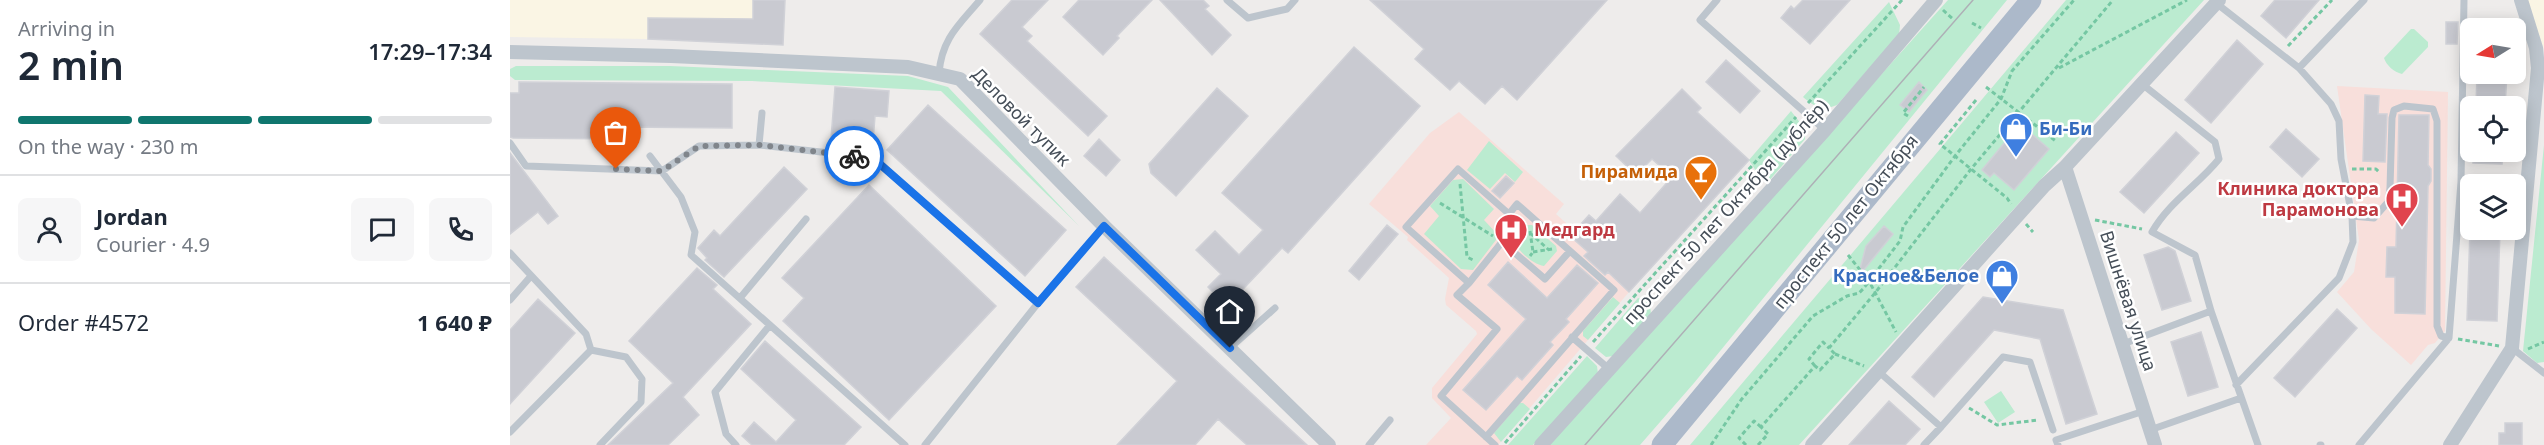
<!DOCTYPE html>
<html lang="en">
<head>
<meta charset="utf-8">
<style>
	:root { --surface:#fff; --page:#f6f6f7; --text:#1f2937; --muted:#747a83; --line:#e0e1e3; --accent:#0f766e }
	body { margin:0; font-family:"Noto Sans",sans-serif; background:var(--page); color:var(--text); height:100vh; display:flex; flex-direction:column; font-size:22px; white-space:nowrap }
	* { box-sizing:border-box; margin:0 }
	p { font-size:20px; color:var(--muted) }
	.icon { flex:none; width:33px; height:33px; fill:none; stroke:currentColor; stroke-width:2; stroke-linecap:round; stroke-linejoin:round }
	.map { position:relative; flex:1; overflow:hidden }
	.sheet { display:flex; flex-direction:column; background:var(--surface); width:510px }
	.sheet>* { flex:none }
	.needle { width:39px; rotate:259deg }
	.fabs { position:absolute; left:1950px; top:18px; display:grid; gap:12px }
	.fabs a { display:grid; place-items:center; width:66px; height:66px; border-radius:9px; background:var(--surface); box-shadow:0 3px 15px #0003; font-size:30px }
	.pin { position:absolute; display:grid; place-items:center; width:51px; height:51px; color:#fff; margin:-62px -26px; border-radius:50% 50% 50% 0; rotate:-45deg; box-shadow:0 0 6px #0007 }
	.pin .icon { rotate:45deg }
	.courier { position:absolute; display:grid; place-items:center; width:60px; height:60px; margin:-30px; border:4px solid #1a73e8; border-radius:50%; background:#fff; color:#222; box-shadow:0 2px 8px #0007 }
	.headline em { font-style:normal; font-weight:600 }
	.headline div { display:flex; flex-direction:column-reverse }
	.headline { display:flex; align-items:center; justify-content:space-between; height:102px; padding:0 18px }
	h1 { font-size:39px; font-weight:600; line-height:45px }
	.bar { display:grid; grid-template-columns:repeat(4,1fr); gap:9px 6px; align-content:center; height:72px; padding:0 18px }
	.bar i { height:8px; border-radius:4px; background:var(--line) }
	.bar .active { background:var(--accent) }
	.bar p { grid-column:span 4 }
	.line { display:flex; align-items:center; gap:15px; padding:0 18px; border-top:2px solid var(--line) }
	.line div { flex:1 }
	.round { display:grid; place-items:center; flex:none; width:63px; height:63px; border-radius:9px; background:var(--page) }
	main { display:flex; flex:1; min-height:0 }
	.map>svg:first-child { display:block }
	.commercial { fill:#faf5e4 }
	.medical { fill:#f8dfdb }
	.green { fill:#bbebd0 }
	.building { fill:#c9cad1; stroke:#d0d1d7; stroke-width:1.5 }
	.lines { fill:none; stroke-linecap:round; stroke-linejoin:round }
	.path { stroke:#75c7a3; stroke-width:3; stroke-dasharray:4.5 3; stroke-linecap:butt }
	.lane { stroke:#bdc5cd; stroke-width:7 }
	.street { stroke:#bdc5cd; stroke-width:14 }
	.primary { stroke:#acb9ca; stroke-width:21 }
	.tram { stroke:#aeb0b6; stroke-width:1.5 }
	.done { stroke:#80858b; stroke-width:6; stroke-dasharray:0 10.8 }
	.route { stroke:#1a73e8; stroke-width:8 }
	.labels { text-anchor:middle; stroke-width:5; stroke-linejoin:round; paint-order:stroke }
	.street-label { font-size:18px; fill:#454e58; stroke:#fff }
	.shop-label { font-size:18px; font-weight:bold; fill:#366cbe; stroke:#fff; text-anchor:start }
	.food-label { font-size:18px; font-weight:bold; fill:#c56008; stroke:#fff; text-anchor:end }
	.health-label { font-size:18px; font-weight:bold; fill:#be3a42; stroke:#fff; text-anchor:end }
</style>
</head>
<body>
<main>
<section class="sheet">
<div class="headline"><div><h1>2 min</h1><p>Arriving in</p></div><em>17:29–17:34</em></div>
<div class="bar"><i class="active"></i><i class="active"></i><i class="active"></i><i></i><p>On the way · 230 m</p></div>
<div class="line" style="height:108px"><a class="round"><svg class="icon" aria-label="person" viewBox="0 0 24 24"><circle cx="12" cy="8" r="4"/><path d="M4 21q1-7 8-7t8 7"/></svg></a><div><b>Jordan</b><p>Courier · 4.9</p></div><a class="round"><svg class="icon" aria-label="chat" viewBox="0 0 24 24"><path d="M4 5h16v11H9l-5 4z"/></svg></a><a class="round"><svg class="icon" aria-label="phone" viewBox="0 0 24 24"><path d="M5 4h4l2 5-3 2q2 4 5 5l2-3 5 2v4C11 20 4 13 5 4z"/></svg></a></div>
<div class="line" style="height:78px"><div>Order #4572</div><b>1 640 ₽</b></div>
</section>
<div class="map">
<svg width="2034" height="445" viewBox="0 0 2034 445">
	<rect width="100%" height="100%" fill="#eeeceb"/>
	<path class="commercial" d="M0,0H275L273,45L138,39L0,37Z
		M2017,0H2034V49L2019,8Z"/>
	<path class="medical" d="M1827,86L1938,92L1935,331L1925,343L1918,345L1901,365L1861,329L1827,292L1844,272L1849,240Z
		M949,112L1054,204L1046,214L1065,231L1061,236L1119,292L988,445H916L941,418L922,398V388L967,334L966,331L936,305L935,299L939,278L897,240L898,237L859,204L920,133Z"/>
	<path class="green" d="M1438,0H1497L1184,383L1130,445H1039Z
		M1556,0H1694L1289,445H1180Z
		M1379,2L1390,25L1389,35L1327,105C1312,111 1305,107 1293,97Z
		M1901,29H1904L1918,42V47L1892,74C1884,72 1876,65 1874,58Z
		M6,66H160L398,76L438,87L569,226L431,91L242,81L5,80L0,76V69Z
		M1281,111L1295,129V139L1258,182L1246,171L1239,160Z
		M979,141L1013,172L1005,182L995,173L980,189L957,170Z
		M2034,145V362L2027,363L2013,351Z
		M953,179L984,209L974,220L989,236L963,270L951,269L914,234L929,216L920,206L943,180Z
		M1015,225H1022L1046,246L1047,251L1034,266C1022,264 1007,250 1003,239Z
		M1103,297L1110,303L1078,340L1073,336V331Z
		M1128,298L1136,300L1140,305L1141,314L1103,356L1096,357L1085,348Z
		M1077,356L1087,366L1088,374L1023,445H998Z
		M1491,391L1505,412L1488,423L1474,402Z
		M1010,403H1013L1020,409L991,442L984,433Z"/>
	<path class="building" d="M243,0H275L273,45L138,39V18L243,19Z
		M502,0H538L512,27L522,36L517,41L597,116L578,136L470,34Z
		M569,0H642L607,36L609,38L593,55L553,17Z
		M650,0H693L699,6L695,9L721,35L702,55Z
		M860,0H1097L1007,100L992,86L975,104L949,81L940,90L905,59L914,49Z
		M1293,0H1340L1300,44L1271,18L1281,6L1284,9Z
		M1765,0H1809L1776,38L1751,16Z
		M1936,22H1948L1947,44H1936Z
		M1727,40L1753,64L1701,123L1675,100Z
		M844,47L910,106L778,253L772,248L717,306L698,287L711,274L686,250L705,231L729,255L753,230L712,193Z
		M1216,60L1250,91L1230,113L1196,82Z
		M1967,74H1997L1995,106H1966Z
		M9,82L222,84V128L112,127V139L3,138L0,137V93H9Z
		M1409,82L1417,90L1399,112L1390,105Z
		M325,87L379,91L377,117L365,116L363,142L321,139Z
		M707,88L738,116L666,196L641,173L639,164Z
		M1172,89L1191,108L1187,112L1239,160L1119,292L1098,272L1095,275L1074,256L1078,252L1060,236L1079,215L1086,221L1110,194L1130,213L1162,177L1142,159L1126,175L1106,156Z
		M1855,95L1869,96L1868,114H1877L1875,162L1853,161Z
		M418,105L556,230L515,276L377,150Z
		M1889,115H1919L1918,165L1921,169V181L1918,186L1915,314L1885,313V277H1876L1877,247H1886Z
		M1510,124L1539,149L1504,190L1484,173L1480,177L1472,170Z
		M1776,129L1809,159L1792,177L1760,147Z
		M1666,132L1689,153L1634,213L1610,192Z
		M589,139L610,160L596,176L574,156Z
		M1963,152H1993L1992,164L1963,163Z
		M0,153L48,216L38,224L28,212L0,234Z
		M274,167L297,189L214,277L195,260L197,258L188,248L204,230L210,236Z
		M996,176L1004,183L990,198L982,191Z
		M359,185L486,306L379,420L273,321L294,298L272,278Z
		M877,225L888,234L849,280L839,271Z
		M1374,226L1383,234L1348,277L1356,246Z
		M1960,230H1990L1987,321L1957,320Z
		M1658,247L1665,251L1681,301L1652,310L1634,255Z
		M594,257L797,445H737L708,419L685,445H607L667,381L566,287Z
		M998,262L1037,298L1067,265L1088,283L1056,319L1059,322L1040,342L1043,345L1012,380L1007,376L976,410L953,390L1016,319L978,285Z
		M187,268L207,285L203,289L241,324L173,397L189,415L158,445H98L163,383L119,341Z
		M1473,297L1553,310L1587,414L1556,424L1530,339L1484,330L1424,397L1402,377Z
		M28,299L65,333L0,404V330Z
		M1827,309L1847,328L1785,397L1764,378Z
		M1691,332L1708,387L1678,396L1661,342Z
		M255,341L351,427L334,445H242L232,436L244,422L266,442L286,420L231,369Z
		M1379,401L1410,429L1395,445H1339Z
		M1995,423H2012V445H1989V433H1995Z"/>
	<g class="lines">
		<path class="path" d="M1433,10L1443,19
			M1462,23L1471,28
			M1778,46L1822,0
			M1549,68L1677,0
			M1476,87L1547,142
			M1466,100L1430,144L1497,198L1501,204
			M1298,103L1392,0
			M1398,116L1393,113L1414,87
			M1842,169H1866L1870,173
			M950,184L957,257L963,260
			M930,203L983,236
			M1585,220L1632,229
			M1516,224L1523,232
			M1020,231L1023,252L1020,256
			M1020,233L1039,250
			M1023,252L1042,249
			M1338,255L1359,281L1386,332
			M1948,339L1989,346
			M1083,342L1286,117
			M2018,349L2034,342
			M1325,354L1354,366
			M1305,366L1299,359L1313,342L1319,348
			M1459,408L1487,425L1528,420
			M995,443L1071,356
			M1201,445L1231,400L1303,316L1337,296L1349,293L1353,289L1390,241L1393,227L1445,156L1491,99L1502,71L1564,0
			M1236,445L1229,438L1244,421L1251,427
			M1248,445L1258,434L1251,427L1305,366L1310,370L1325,354L1319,348L1365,293L1461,169L1603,0"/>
		<path class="lane" d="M717,0L738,18L777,9L785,0
			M1207,0L1190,20L1315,130
			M1706,3L1789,68L1821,104L1829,121L1831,159L1842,216L1843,242L1829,278L1726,385
			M1789,68L1854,0
			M429,73C432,38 449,25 470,0
			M1632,84L1705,142L1709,159C1688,185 1659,202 1642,232L1685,255L1701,311L1748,445
			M252,113L249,145L363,158L528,303
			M0,143L16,166L152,171L189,146L249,145
			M140,156L171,197L185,232L181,255L395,445
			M1951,182L1992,184
			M1842,216L1864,218L1878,202L1880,188L1882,118L1884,110L1894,106L1923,109L1927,121V326L1931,336L1939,338
			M0,253L76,334L81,350
			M959,283L992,242L1035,279L1060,251
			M230,298L296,219
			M0,300L21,276
			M1062,337L1099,369
			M1613,344L1701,311
			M720,348L765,308
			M2002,348L2034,373
			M81,350L116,357L132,379L131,402L90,445
			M1368,371L1431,427L1493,357L1520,362L1543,430
			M1640,430L1731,398
			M0,432L81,350
			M976,437L1104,290L1007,204L999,214L948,169L896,227L959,283L947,295L987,329L931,396L985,445
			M226,445L216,434L205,392L260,325
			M415,445L528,303L594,226
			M859,445L880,420
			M1414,445L1431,427
			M1548,445L1546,440L1634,411
			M1810,445H1811
			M1849,445L1939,338L1951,182L1954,0"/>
		<path class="street" d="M0,52L161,56L398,67L450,79L594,226L819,445
			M1555,167L1645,445
			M1031,445L1315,130L1426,0
			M1302,445L1534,186L1555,167L1709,0
			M1940,445L2002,348L2028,68L2026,48L2011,0"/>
		<path class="primary" d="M1152,445L1521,0"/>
		<path class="tram" d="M1075,445L1463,0"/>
	</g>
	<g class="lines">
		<path class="done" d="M106,169L152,171L189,146L249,145L344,156"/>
		<path class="route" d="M344,156L363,158L528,303L594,226L720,348"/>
	</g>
	<defs>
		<g id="shop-pin" transform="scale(1.725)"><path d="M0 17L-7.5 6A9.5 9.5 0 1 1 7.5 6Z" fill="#3f7fe0" stroke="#fff"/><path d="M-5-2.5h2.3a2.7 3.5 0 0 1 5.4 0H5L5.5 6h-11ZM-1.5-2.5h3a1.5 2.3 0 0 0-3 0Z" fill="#fff"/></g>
		<g id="bar-pin" transform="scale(1.725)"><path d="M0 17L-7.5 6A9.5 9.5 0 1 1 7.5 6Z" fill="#e8710a" stroke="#fff"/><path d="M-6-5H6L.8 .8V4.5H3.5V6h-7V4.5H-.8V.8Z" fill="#fff"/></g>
		<g id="hospital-pin" transform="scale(1.725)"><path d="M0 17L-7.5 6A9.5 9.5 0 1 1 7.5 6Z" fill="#e0444e" stroke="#fff"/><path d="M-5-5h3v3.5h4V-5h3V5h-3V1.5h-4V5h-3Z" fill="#fff"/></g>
	</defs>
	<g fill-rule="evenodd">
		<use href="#shop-pin" x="1506" y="129"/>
		<use href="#bar-pin" x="1191" y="172"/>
		<use href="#hospital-pin" x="1892" y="199"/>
		<use href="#hospital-pin" x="1001" y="230"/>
		<use href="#shop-pin" x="1492" y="276"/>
	</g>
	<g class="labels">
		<g class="street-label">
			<text transform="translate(511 117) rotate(45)" y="6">Деловой тупик</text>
			<text transform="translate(1216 212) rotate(-48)" y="6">проспект 50 лет Октября (дублёр)</text>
			<text transform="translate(1336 222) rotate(-51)" y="6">проспект 50 лет Октября</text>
			<text transform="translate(1618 301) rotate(72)" y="6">Вишнёвая улица</text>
		</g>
		<g class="shop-label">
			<text x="1529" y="135">Би-Би</text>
			<text x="1469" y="282" text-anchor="end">Красное&amp;Белое</text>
		</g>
		<g class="food-label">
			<text x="1168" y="178">Пирамида</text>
		</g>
		<g class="health-label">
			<text x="1869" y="195">Клиника доктора<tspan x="1869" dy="21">Парамонова</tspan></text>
			<text x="1024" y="236" text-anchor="start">Медгард</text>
		</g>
	</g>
</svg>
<div class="fabs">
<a><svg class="needle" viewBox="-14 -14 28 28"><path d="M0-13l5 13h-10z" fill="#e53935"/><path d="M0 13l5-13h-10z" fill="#747a83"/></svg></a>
<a><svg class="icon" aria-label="locate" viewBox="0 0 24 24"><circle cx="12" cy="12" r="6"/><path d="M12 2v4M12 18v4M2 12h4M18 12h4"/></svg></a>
<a><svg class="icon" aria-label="layers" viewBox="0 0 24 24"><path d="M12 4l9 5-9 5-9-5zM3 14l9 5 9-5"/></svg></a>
</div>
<div class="pin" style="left:106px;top:169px;background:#ea580c"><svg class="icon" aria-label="bag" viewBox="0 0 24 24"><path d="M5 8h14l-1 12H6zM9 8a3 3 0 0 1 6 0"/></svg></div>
<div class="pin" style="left:720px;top:348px;background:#1f2937"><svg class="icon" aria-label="home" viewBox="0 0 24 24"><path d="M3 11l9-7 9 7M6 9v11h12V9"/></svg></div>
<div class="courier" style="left:344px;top:156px"><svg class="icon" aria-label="bike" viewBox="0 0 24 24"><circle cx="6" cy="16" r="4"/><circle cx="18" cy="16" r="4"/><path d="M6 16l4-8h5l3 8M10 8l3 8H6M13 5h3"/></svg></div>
</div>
</main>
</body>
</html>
